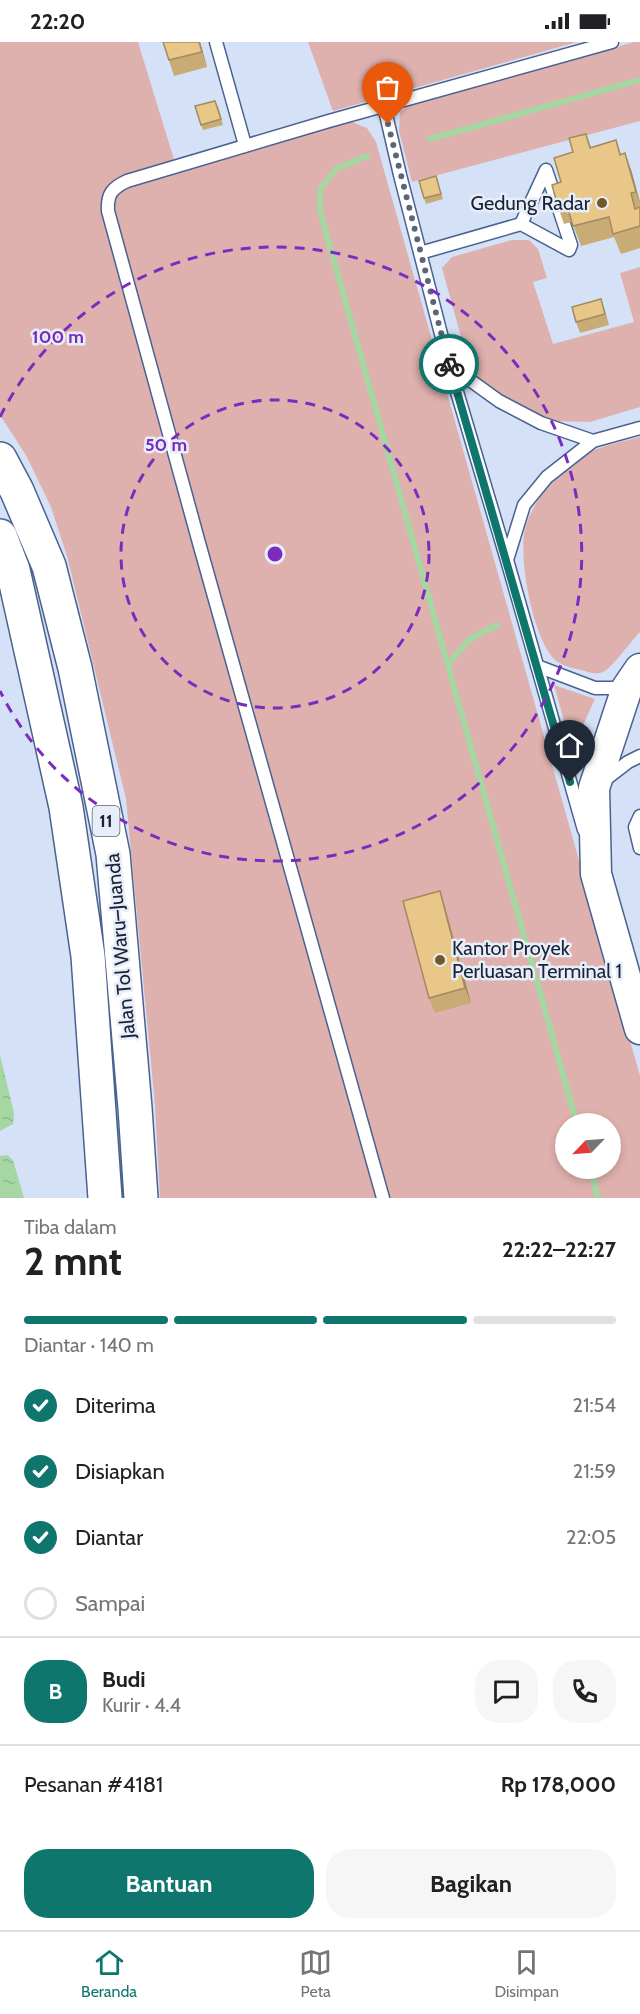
<!DOCTYPE html>
<html lang="id">
<head>
<meta charset="utf-8">
<style>
	:root { --surface:#fff; --page:#f6f6f6; --text:#202124; --muted:#757577; --line:#e0e0e0; --accent:#0f766e }
	body { margin:0; font-family:Cabin,sans-serif; background:var(--page); color:var(--text); height:100vh; display:flex; flex-direction:column; font-size:22px; white-space:nowrap }
	* { box-sizing:border-box; margin:0 }
	p { font-size:20px; color:var(--muted) }
	.icon { flex:none; width:33px; height:33px; fill:none; stroke:currentColor; stroke-width:2; stroke-linecap:round; stroke-linejoin:round }
	.map { position:relative; height:1156px; overflow:hidden }
	.sheet { display:flex; flex-direction:column; background:var(--surface); flex:1 }
	.sheet>* { flex:none }
	.needle { width:39px; rotate:245deg }
	.fabs { position:absolute; left:555px; top:1071px; display:grid; gap:12px }
	.fabs a { display:grid; place-items:center; width:66px; height:66px; border-radius:50%; background:var(--surface); box-shadow:0 3px 9px #0003; font-size:30px }
	.pin { position:absolute; display:grid; place-items:center; width:51px; height:51px; color:#fff; margin:-62px -26px; border-radius:50% 50% 50% 0; rotate:-45deg; box-shadow:0 0 6px #0007 }
	.pin .icon { rotate:45deg }
	.courier { position:absolute; display:grid; place-items:center; width:60px; height:60px; margin:-30px; border:4px solid #0f766e; border-radius:50%; background:#fff; color:#222; box-shadow:0 2px 8px #0007 }
	.summary em { font-style:normal; font-weight:700 }
	.summary div { display:flex; flex-direction:column-reverse }
	.summary { display:flex; align-items:center; justify-content:space-between; height:102px; padding:0 24px }
	h1 { font-size:39px; font-weight:700; line-height:45px }
	.bar { display:grid; grid-template-columns:repeat(4,1fr); gap:9px 6px; align-content:center; height:72px; padding:0 24px }
	.bar i { height:8px; border-radius:4px; background:var(--line) }
	.bar .current { background:var(--accent) }
	.bar p { grid-column:span 4 }
	.line { display:flex; align-items:center; gap:15px; padding:0 24px; border-top:2px solid var(--line) }
	.line div { flex:1 }
	.round { display:grid; place-items:center; flex:none; width:63px; height:63px; border-radius:24px; background:var(--page) }
	ol { padding:0 24px; list-style:none }
	li { display:flex; align-items:center; gap:18px; height:66px }
	li p { margin-inline-start:auto }
	li .icon { padding:6px; border-radius:50%; background:var(--accent); color:#fff; stroke-width:4 }
	li:last-child { color:var(--muted) }
	li i { width:33px; height:33px; border:3px solid var(--line); border-radius:50% }
	.cta { display:flex; gap:12px; margin-top:auto; padding:12px 24px }
	.cta a { flex:1; height:69px; border-radius:24px; background:var(--accent); color:#fff; font-size:24px; font-weight:700; line-height:69px; text-align:center }
	.cta a+a { background:var(--page); color:var(--text) }
	.status { display:flex; justify-content:space-between; align-items:center; height:42px; padding:0 30px; background:var(--surface); direction:ltr }
	.status svg { height:16px; fill:currentColor }
	.menu { display:flex; justify-content:space-around; align-items:center; height:84px; border-top:2px solid var(--line); background:var(--surface); font-size:16px; color:var(--muted) }
	.menu a { display:grid; justify-items:center; gap:3px }
	.menu .current { color:var(--accent) }
	.map>svg:first-child { display:block }
	.green { fill:#dfb1ae; fill-rule:evenodd }
	.water { fill:url(#water-ripples) }
	.lines { fill:none; stroke-linecap:round; stroke-linejoin:round }
	.stream { stroke:#a6d7a2; stroke-width:6 }
	.service-casing { stroke:#4a6290; stroke-width:15 }
	.tertiary-casing { stroke:#4a6290; stroke-width:33 }
	.motorway-casing { stroke:#4a6290; stroke-width:36 }
	.service { stroke:#fff; stroke-width:12 }
	.tertiary { stroke:#fff; stroke-width:30 }
	.motorway { stroke:#fff; stroke-width:33 }
	.wall { fill:#c8ab75 }
	.shaded-wall { fill:#a28b5f }
	.building { fill:#e8c788; stroke:#a28b5f; stroke-width:1.5 }
	.done { stroke:#5b6679; stroke-width:6; stroke-dasharray:0 10.8 }
	.route { stroke:#0f766e; stroke-width:8 }
	.ring { fill:none; stroke:#7b2cbf; stroke-width:3; stroke-dasharray:10 8 }
	.poi-dot { fill:#715929; stroke:#e8eef9; stroke-width:2 }
	.labels { text-anchor:middle; stroke-width:5; stroke-linejoin:round; paint-order:stroke }
	.shield { fill:#e8eef9; stroke:#576070; stroke-width:1.5 }
	.shield-label { font-size:18px; font-weight:bold; fill:#192336 }
	.poi-label { font-size:20px; fill:#192336; stroke:#e8eef9; text-anchor:end }
	.street-label { font-size:20px; fill:#192336; stroke:#e8eef9 }
	.centre { fill:#7b2cbf; stroke:#e8eef9; stroke-width:3 }
	.ring-label { font-size:18px; text-anchor:middle; font-weight:bold; fill:#7b2cbf; stroke:#e8eef9; stroke-width:5; stroke-linejoin:round; paint-order:stroke }
</style>
</head>
<body>
<div class="status"><b>22:20</b><svg viewBox="0 0 49 12"><path d="M0 12V9h3v3zM5 12V6h3v6zM10 12V3h3v9zM15 12V0h3v12zM26 1h20v11H26zM47 4h2v5h-2z"/></svg></div>
<div class="map">
<svg width="640" height="1156" viewBox="0 0 640 1156">
	<defs>
		<pattern id="water-ripples" width="26" height="14" patternUnits="userSpaceOnUse" patternTransform="scale(1.5)"><rect width="26" height="14" fill="#a6d7a2"/><path d="M2 4q2-2 4 0t4 0M15 11q2-2 4 0t4 0" fill="none" stroke="#8eb88c"/></pattern>
	</defs>
	<rect width="100%" height="100%" fill="#d5e1f6"/>
	<path class="green" d="M0,0H138L176,124L342,76L367,86L376,100L640,1034V1156H160L155,1063L126,757L67,514L51,465L27,415L0,373ZM566,1082H610V1126H566Z
		M308,0H577L333,69Z
		M634,0H640V79L412,140L399,89L400,70L411,63Z
		M512,198H529L538,207L547,236L533,240L553,302L634,280L620,231L640,225V365L590,380L553,379L518,368L486,349L468,320L442,226L452,215Z
		M640,395V590C632,598 611,627 603,630C596,633 588,630 581,628C572,626 562,624 555,618C533,598 518,515 525,487C529,469 550,437 564,425C586,407 613,402 640,395Z
		M554,643L595,657L572,707Z"/>
	<path class="water" d="M0,1013L14,1071L13,1082L0,1089Z
		M7,1113L13,1118L24,1156H0V1114Z"/>
	<g class="lines">
		<path class="stream" d="M430,97L640,38
			M367,114L336,127L320,147V169L577,1082
			M448,622L470,597L497,583
			M590,1126L598,1156"/>
		<g class="service-casing">
			<path id="service" d="M216,0L245,103
				M384,64L400,133L449,323L507,518L584,788
				M521,182L546,128
				M420,211L521,182L569,208L571,203L546,128
				M449,323L499,359L541,381L593,399
				M507,518L524,463L547,435L593,399L640,386
				M537,624L595,646H625
				M602,740L628,720L640,714
				M640,774L635,785L640,806
				M383,1156L199,501L108,169C107,152 112,146 127,139L329,79L612,0"/>
		</g>
		<g class="tertiary-casing">
			<path id="tertiary" d="M640,627L627,646L594,746L596,832L640,987"/>
		</g>
		<g class="motorway-casing">
			<path id="motorway" d="M0,417L17,449L49,524L75,626L113,812L135,1066L141,1156
				M0,494L13,528L66,765L88,914L105,1156"/>
		</g>
		<use href="#service" class="service"/>
		<use href="#tertiary" class="tertiary"/>
		<use href="#motorway" class="motorway"/>
	</g>
	<path class="wall" d="M163,0H200L207,25L174,34Z
		M218,64L223,83L203,88L201,83Z
		M586,92L591,105L616,98L621,112L625,111L632,131L640,159V206L621,212L614,195L581,204L572,180L564,182L557,162L561,140Z
		M436,134L443,157L426,162L424,156Z
		M605,268L609,283L580,291L576,280Z
		M445,865L471,961L435,971L429,956Z"/>
	<path class="shaded-wall" d="M199,0H200L207,25L202,10Z
		M625,111L632,131L640,162L636,150Z
		M440,849L445,865L471,961L465,946Z"/>
	<path class="building" d="M163,0H199L202,10L169,18Z
		M215,59L221,77L201,83L195,64Z
		M586,92L590,106L616,98L620,113L625,111L636,150L631,151L635,167L640,165V184L613,192L609,175L573,184L566,160L557,162L552,143L561,140L554,116L573,110L569,96Z
		M436,134L441,152L424,156L419,139Z
		M601,257L605,272L576,280L572,265Z
		M440,849L465,946L429,956L403,859Z"/>
	<g class="lines">
		<path class="done" d="M388,82L449,322"/>
		<path class="route" d="M449,322L570,740"/>
	</g>
	<g class="ring">
		<circle cx="275" cy="512" r="154"/>
		<path d="M0 375A307 307 0 1 1 0 649"/>
	</g>
	<g class="poi-dot">
		<circle cx="602" cy="161" r="6"/>
		<circle cx="440" cy="918" r="6"/>
	</g>
	<g class="labels">
		<rect class="shield" x="92.5" y="764" width="27" height="30" rx="4.5"/>
		<g class="shield-label">
			<text x="106" y="785">11</text>
		</g>
		<g class="poi-label">
			<text x="590" y="168">Gedung Radar</text>
			<text x="452" y="913" text-anchor="start">Kantor Proyek<tspan x="452" dy="23">Perluasan Terminal 1</tspan></text>
		</g>
		<g class="street-label">
			<text transform="translate(120 904) rotate(-95)" y="7">Jalan Tol Waru–Juanda</text>
		</g>
	</g>
	<circle cx="275" cy="512" r="9" class="centre"/>
	<g class="ring-label">
		<text x="58" y="301">100 m</text>
		<text x="166" y="409">50 m</text>
	</g>
</svg>
<div class="fabs">
<a><svg class="needle" viewBox="-14 -14 28 28"><path d="M0-13l5 13h-10z" fill="#e53935"/><path d="M0 13l5-13h-10z" fill="#757577"/></svg></a>
</div>
<div class="pin" style="left:388px;top:82px;background:#ea580c"><svg class="icon" aria-label="bag" viewBox="0 0 24 24"><path d="M5 8h14l-1 12H6zM9 8a3 3 0 0 1 6 0"/></svg></div>
<div class="pin" style="left:570px;top:740px;background:#1f2937"><svg class="icon" aria-label="home" viewBox="0 0 24 24"><path d="M3 11l9-7 9 7M6 9v11h12V9"/></svg></div>
<div class="courier" style="left:449px;top:322px"><svg class="icon" aria-label="bike" viewBox="0 0 24 24"><circle cx="6" cy="16" r="4"/><circle cx="18" cy="16" r="4"/><path d="M6 16l4-8h5l3 8M10 8l3 8H6M13 5h3"/></svg></div>
</div>
<section class="sheet">
<div class="summary"><div><h1>2 mnt</h1><p>Tiba dalam</p></div><em>22:22–22:27</em></div>
<div class="bar"><i class="current"></i><i class="current"></i><i class="current"></i><i></i><p>Diantar · 140 m</p></div>
<ol>
<li><svg class="icon" aria-label="check" viewBox="0 0 24 24"><path d="M5 12l5 5 9-10"/></svg>Diterima<p>21:54</p></li>
<li><svg class="icon" aria-label="check" viewBox="0 0 24 24"><path d="M5 12l5 5 9-10"/></svg>Disiapkan<p>21:59</p></li>
<li><svg class="icon" aria-label="check" viewBox="0 0 24 24"><path d="M5 12l5 5 9-10"/></svg>Diantar<p>22:05</p></li>
<li><i></i>Sampai</li>
</ol>
<div class="line" style="height:108px"><b class="round" style="background:var(--accent);color:#fff">B</b><div><b>Budi</b><p>Kurir · 4.4</p></div><a class="round"><svg class="icon" aria-label="chat" viewBox="0 0 24 24"><path d="M4 5h16v11H9l-5 4z"/></svg></a><a class="round"><svg class="icon" aria-label="phone" viewBox="0 0 24 24"><path d="M5 4h4l2 5-3 2q2 4 5 5l2-3 5 2v4C11 20 4 13 5 4z"/></svg></a></div>
<div class="line" style="height:78px"><div>Pesanan #4181</div><b>Rp 178,000</b></div>
<div class="cta"><a>Bantuan</a><a>Bagikan</a></div>
</section>
<nav class="menu">
<a class="current"><svg class="icon" aria-label="home" viewBox="0 0 24 24"><path d="M3 11l9-7 9 7M6 9v11h12V9"/></svg>Beranda</a>
<a><svg class="icon" aria-label="map" viewBox="0 0 24 24"><path d="M3 6l6-2 6 2 6-2v14l-6 2-6-2-6 2zM9 4v14M15 6v14"/></svg>Peta</a>
<a><svg class="icon" aria-label="saved" viewBox="0 0 24 24"><path d="M7 4h10v16l-5-4-5 4z"/></svg>Disimpan</a>
</nav>
</body>
</html>
